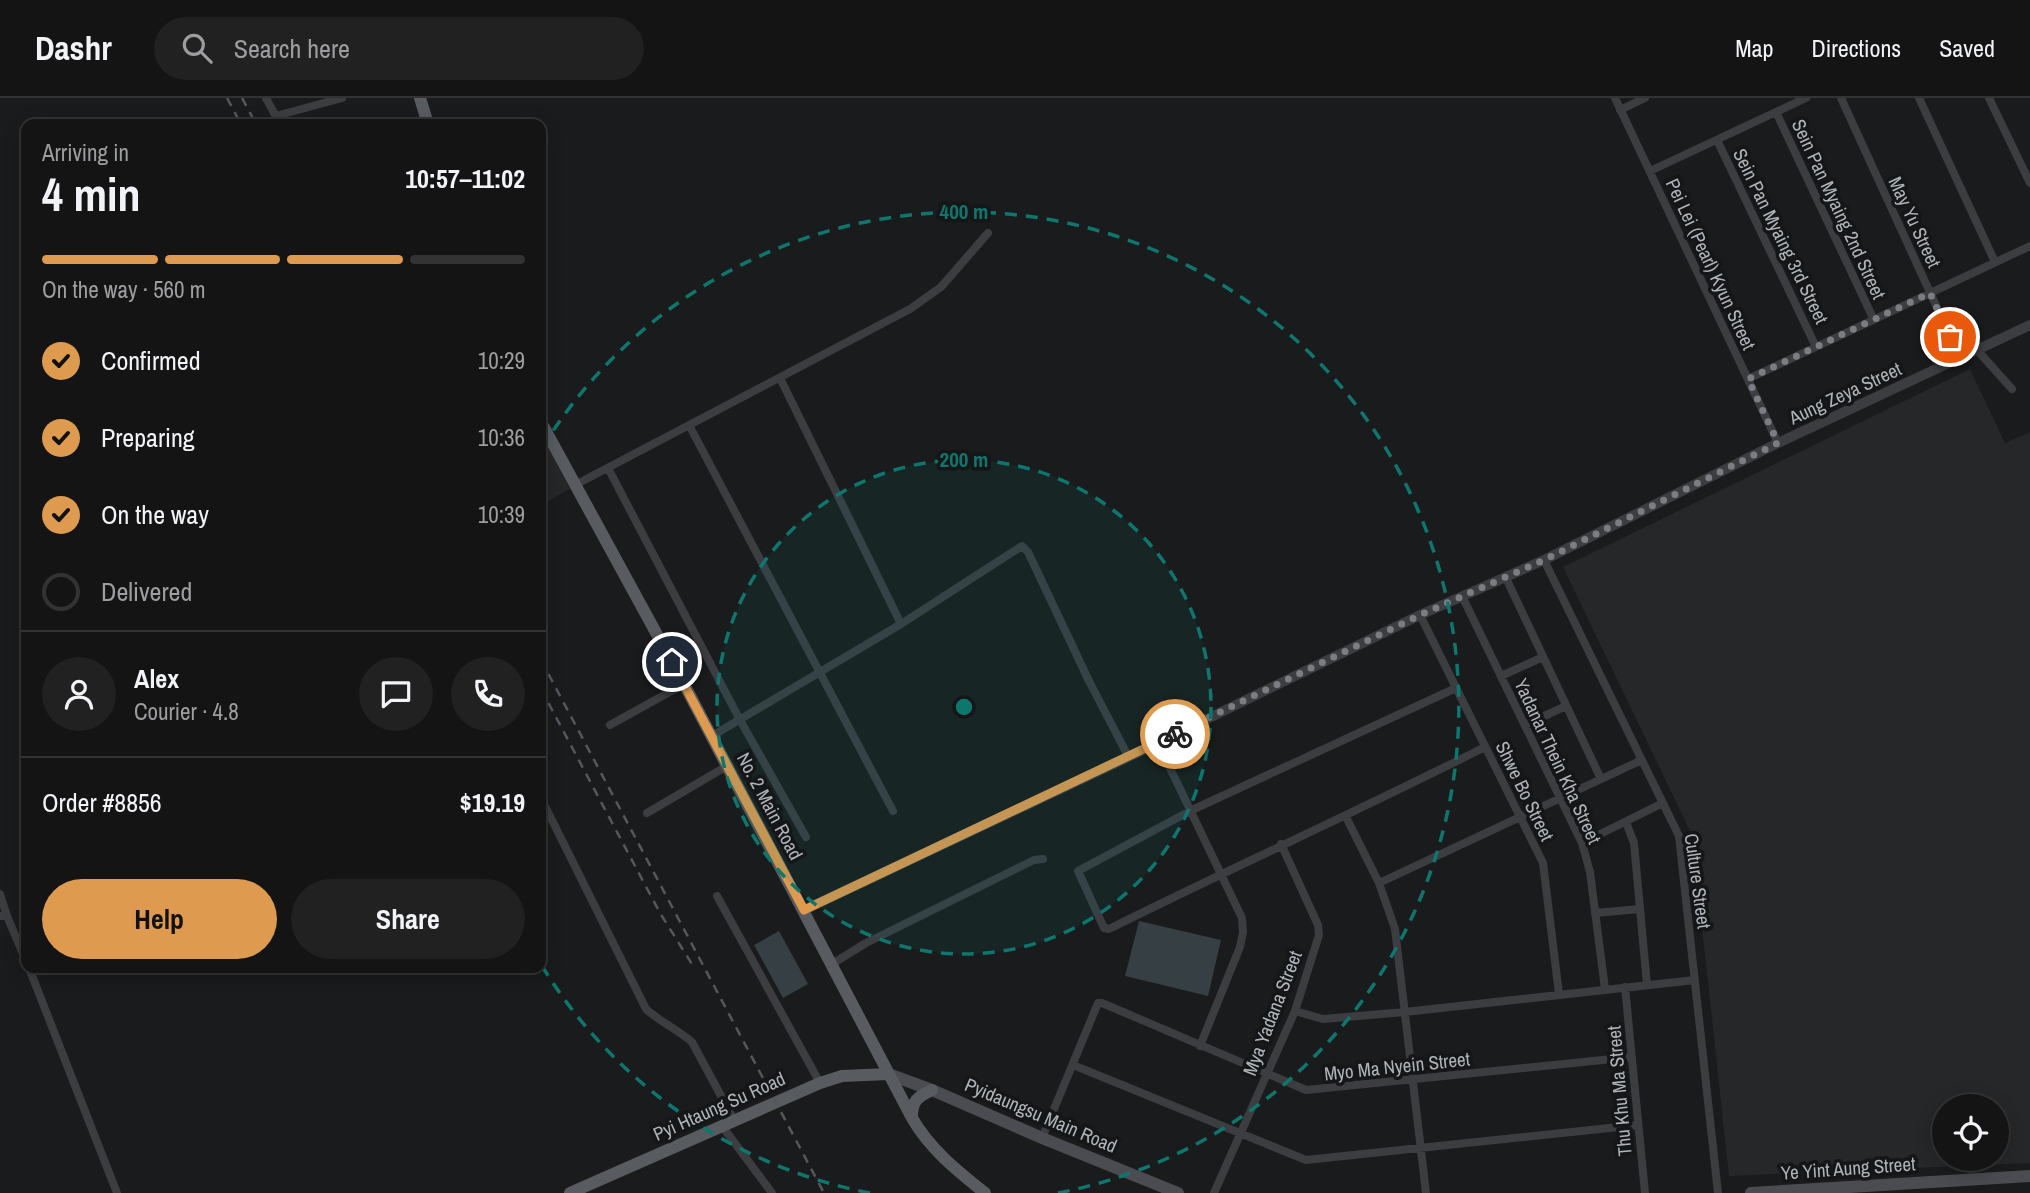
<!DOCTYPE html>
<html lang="en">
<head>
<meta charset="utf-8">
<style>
	:root { --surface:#141415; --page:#212122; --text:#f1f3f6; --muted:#9d9ea0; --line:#333334; --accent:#de9b50 }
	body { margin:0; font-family:"Archivo Narrow",sans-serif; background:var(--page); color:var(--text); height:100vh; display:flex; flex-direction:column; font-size:26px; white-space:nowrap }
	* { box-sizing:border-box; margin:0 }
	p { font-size:23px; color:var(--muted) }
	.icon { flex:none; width:38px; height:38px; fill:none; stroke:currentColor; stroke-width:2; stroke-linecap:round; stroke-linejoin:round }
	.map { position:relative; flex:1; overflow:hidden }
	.drawer { position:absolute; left:21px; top:21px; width:525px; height:854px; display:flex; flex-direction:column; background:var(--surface); border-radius:14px; box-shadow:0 4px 18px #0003,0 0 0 2px var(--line) }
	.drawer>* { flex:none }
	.fabs { position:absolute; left:1932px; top:996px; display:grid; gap:14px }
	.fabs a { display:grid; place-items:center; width:77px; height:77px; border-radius:50%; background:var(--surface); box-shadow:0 4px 18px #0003,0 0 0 2px var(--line); font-size:35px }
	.pin { position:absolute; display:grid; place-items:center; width:60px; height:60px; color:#fff; margin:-30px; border:4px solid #fff; border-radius:50%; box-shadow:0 2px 7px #0007 }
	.courier { position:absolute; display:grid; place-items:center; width:70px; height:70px; margin:-35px; border:5px solid #de9b50; border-radius:50%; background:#fff; color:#222; box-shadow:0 2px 9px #0007 }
	.summary em { font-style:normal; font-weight:700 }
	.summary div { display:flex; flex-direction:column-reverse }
	.summary { display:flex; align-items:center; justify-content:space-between; height:119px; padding:0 21px }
	h1 { font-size:46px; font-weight:700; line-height:52px }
	.bar { display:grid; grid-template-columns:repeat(4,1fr); gap:10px 7px; align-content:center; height:84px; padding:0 21px }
	.bar i { height:9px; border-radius:5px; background:var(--line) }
	.bar .current { background:var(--accent) }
	.bar p { grid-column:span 4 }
	.line { display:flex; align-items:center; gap:18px; padding:0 21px; border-top:2px solid var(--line) }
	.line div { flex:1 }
	.round { display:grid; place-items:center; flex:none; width:74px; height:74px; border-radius:37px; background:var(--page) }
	ol { padding:0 21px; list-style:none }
	li { display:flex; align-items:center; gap:21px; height:77px }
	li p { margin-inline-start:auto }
	li .icon { padding:7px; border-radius:50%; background:var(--accent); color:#111; stroke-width:4 }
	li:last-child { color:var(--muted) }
	li i { width:38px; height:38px; border:4px solid var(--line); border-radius:50% }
	.primary-button { display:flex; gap:14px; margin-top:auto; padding:14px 21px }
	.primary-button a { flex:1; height:80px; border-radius:42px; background:var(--accent); color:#111; font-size:28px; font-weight:700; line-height:80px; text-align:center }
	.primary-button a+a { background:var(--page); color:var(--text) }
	header { display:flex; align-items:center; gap:42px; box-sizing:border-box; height:98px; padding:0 35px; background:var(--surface); border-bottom:2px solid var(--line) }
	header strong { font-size:33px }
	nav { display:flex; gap:38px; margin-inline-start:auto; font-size:24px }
	.search { width:490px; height:63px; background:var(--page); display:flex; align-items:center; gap:18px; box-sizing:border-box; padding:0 24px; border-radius:38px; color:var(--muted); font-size:26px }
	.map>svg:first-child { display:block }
	.built { fill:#262729; fill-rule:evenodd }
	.water { fill:#363f44 }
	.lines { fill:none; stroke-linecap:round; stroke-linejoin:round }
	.minor { stroke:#3c3d41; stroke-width:8 }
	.tertiary { stroke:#3c3d41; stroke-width:10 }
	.secondary { stroke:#4a4c51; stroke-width:12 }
	.primary { stroke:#585b5f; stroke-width:12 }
	.rail { stroke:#55575c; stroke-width:2.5; stroke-dasharray:9 7; stroke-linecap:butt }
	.done { stroke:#7a7e83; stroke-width:7; stroke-dasharray:0 12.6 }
	.route { stroke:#de9b50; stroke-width:9 }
	.ring { fill:none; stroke:#0f766e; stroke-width:3.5; stroke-dasharray:12 9 }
	.labels { text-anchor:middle; stroke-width:7; stroke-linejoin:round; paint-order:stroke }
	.street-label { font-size:19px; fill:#aeb4ba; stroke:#151617 }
	.centre { fill:#0f766e; stroke:#151617; stroke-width:3.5 }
	.ring-label { font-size:21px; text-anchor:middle; font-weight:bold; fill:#0f766e; stroke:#151617; stroke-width:7; stroke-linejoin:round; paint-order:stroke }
</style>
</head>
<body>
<header>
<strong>Dashr</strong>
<div class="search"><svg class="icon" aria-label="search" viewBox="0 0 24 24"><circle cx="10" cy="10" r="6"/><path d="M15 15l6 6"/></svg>Search here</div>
<nav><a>Map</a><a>Directions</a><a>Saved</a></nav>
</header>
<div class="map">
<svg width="2030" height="1095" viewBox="0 0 2030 1095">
	<rect width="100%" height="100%" fill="#1a1b1c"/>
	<path class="built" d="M1970,271L2005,345L2030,334V1065L1729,1078L1692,737L1563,469ZM1997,1008V1060H1944V1008Z
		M541,336L570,391L541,407Z"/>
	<path class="water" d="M1139,823L1221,842L1208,898L1125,878Z
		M779,833L808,886L783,900L754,847Z"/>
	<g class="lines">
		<path class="minor" d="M266,0L280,26
			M1615,0L1778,345
			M1841,0L1960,260
			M1919,0L1995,164
			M1989,0L2030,85
			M1620,12L1645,0
			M1776,14L1874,222
			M276,18L342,0
			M1717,42L1816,249
			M1650,73L1806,0
			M1977,252L2012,291
			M780,280L901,526
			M1748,281L2030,148
			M689,327L893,713
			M608,370L740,622L806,739
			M575,387L910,211L941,189L988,135
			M1544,462L1679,738L1718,1095
			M1506,480L1601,681
			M1462,498L1582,745L1590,774L1605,891
			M1420,517L1543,765L1559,896
			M1501,578L1543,559
			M1456,590L1192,712L1078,773L1104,830L1109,831C1234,769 1360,712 1485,649
			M610,627L684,586
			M1525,627L1566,608
			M712,638L901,526L1022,448L1028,454L1089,583L1128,658
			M1158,645L1242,820L1243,834L1240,849L1200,948
			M541,700L646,911C660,924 677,931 692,944L734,1022
			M647,715L727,668
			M1346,719L1379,785L1395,831L1426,1095
			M1626,724L1634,745L1647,887
			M1582,745L1663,705
			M1379,785L1642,662
			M0,796L7,818
			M717,798L820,985
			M1595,815L1640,811
			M0,818H7L26,863
			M832,866L866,845L1034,762L1043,761
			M29,870L117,1095
			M1625,889L1645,1095
			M1295,913L1323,921L1405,914L1695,882
			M1073,967L1306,1062L1638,1027
			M722,1028L772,1095
			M1042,1040L1098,905H1102L1306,992L1632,959
			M1214,1095L1295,913L1319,837L1318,827L1281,746"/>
		<path class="tertiary" d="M804,812L1158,645L1420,517L1544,462L1778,345L2030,227"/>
		<path class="secondary" d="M888,976L932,992L1042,1040L1178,1095
			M1751,1095L2030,1078"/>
		<path class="primary" d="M420,0L428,26
			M541,324L684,586L912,1020C930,1051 956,1072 985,1095
			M912,1019C912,1003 917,999 932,992
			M570,1095L820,985L842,978L888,976"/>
		<path class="rail" d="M227,0L241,26
			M242,0L256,26
			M541,562L824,1095
			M541,591L660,815L695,871"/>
	</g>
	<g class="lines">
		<path class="done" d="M1175,636L1420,517L1544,462L1778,345L1748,281L1930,195L1950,239"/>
		<path class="route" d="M672,564L804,812L1175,636"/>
	</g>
	<circle cx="964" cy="609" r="247" fill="#0f766e" fill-opacity=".12"/>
	<g class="ring">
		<circle cx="964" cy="609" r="247"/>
		<path d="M870 1095A495 495 0 0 1 542 868M542 350A495 495 0 1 1 1058 1095"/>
	</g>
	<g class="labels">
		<g class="street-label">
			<text transform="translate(1839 111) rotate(65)" y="7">Sein Pan Myaing 2nd Street</text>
			<text transform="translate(1915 124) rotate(65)" y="7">May Yu Street</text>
			<text transform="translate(1781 138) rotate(64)" y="7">Sein Pan Myaing 3rd Street</text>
			<text transform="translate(1711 166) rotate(65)" y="7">Pei Lei (Pearl) Kyun Street</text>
			<text transform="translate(1845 295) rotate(-25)" y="7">Aung Zeya Street</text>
			<text transform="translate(1558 663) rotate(65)" y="7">Yadanar Thein Kha Street</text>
			<text transform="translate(1525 693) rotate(64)" y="7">Shwe Bo Street</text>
			<text transform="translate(770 708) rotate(62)" y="7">No. 2 Main Road</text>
			<text transform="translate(1698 783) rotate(82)" y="7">Culture Street</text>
			<text transform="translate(1272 915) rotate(-69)" y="7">Mya Yadana Street</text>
			<text transform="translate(1397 968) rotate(-6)" y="7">Myo Ma Nyein Street</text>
			<text transform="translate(1619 993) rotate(-95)" y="7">Thu Khu Ma Street</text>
			<text transform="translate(719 1008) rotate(-24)" y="7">Pyi Htaung Su Road</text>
			<text transform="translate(1041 1017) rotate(23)" y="7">Pyidaungsu Main Road</text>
			<text transform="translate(1848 1070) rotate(-4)" y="7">Ye Yint Aung Street</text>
		</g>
	</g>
	<circle cx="964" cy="609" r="10" class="centre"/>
	<g class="ring-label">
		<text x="964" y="121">400 m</text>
		<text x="964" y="369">200 m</text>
	</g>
</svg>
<div class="fabs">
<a><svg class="icon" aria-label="locate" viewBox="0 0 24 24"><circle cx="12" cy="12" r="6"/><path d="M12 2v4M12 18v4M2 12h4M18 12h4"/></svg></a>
</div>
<div class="pin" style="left:1950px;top:239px;background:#ea580c"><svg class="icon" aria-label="bag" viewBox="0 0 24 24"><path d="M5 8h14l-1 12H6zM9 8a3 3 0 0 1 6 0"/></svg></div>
<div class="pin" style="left:672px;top:564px;background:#1f2937"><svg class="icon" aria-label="home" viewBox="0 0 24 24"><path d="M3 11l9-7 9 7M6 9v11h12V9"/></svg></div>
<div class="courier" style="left:1175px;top:636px"><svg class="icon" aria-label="bike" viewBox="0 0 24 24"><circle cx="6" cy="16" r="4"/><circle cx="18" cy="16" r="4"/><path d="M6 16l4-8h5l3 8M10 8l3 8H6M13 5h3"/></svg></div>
<section class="drawer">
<div class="summary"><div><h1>4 min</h1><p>Arriving in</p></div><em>10:57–11:02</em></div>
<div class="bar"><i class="current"></i><i class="current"></i><i class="current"></i><i></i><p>On the way · 560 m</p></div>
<ol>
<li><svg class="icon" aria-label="check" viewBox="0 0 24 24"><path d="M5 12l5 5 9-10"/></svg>Confirmed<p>10:29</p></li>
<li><svg class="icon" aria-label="check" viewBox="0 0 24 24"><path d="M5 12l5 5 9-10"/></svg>Preparing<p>10:36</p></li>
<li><svg class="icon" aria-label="check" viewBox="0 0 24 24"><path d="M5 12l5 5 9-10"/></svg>On the way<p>10:39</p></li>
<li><i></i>Delivered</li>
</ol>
<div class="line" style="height:126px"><a class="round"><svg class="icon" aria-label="person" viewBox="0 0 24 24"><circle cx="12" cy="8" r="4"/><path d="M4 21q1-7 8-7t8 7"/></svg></a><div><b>Alex</b><p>Courier · 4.8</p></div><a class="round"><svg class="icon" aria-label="chat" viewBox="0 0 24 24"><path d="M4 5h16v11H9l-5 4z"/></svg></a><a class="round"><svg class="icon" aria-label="phone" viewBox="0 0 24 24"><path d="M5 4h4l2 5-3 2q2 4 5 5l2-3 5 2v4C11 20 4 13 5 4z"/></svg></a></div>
<div class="line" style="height:91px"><div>Order #8856</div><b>$19.19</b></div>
<div class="primary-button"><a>Help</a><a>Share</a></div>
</section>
</div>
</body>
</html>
